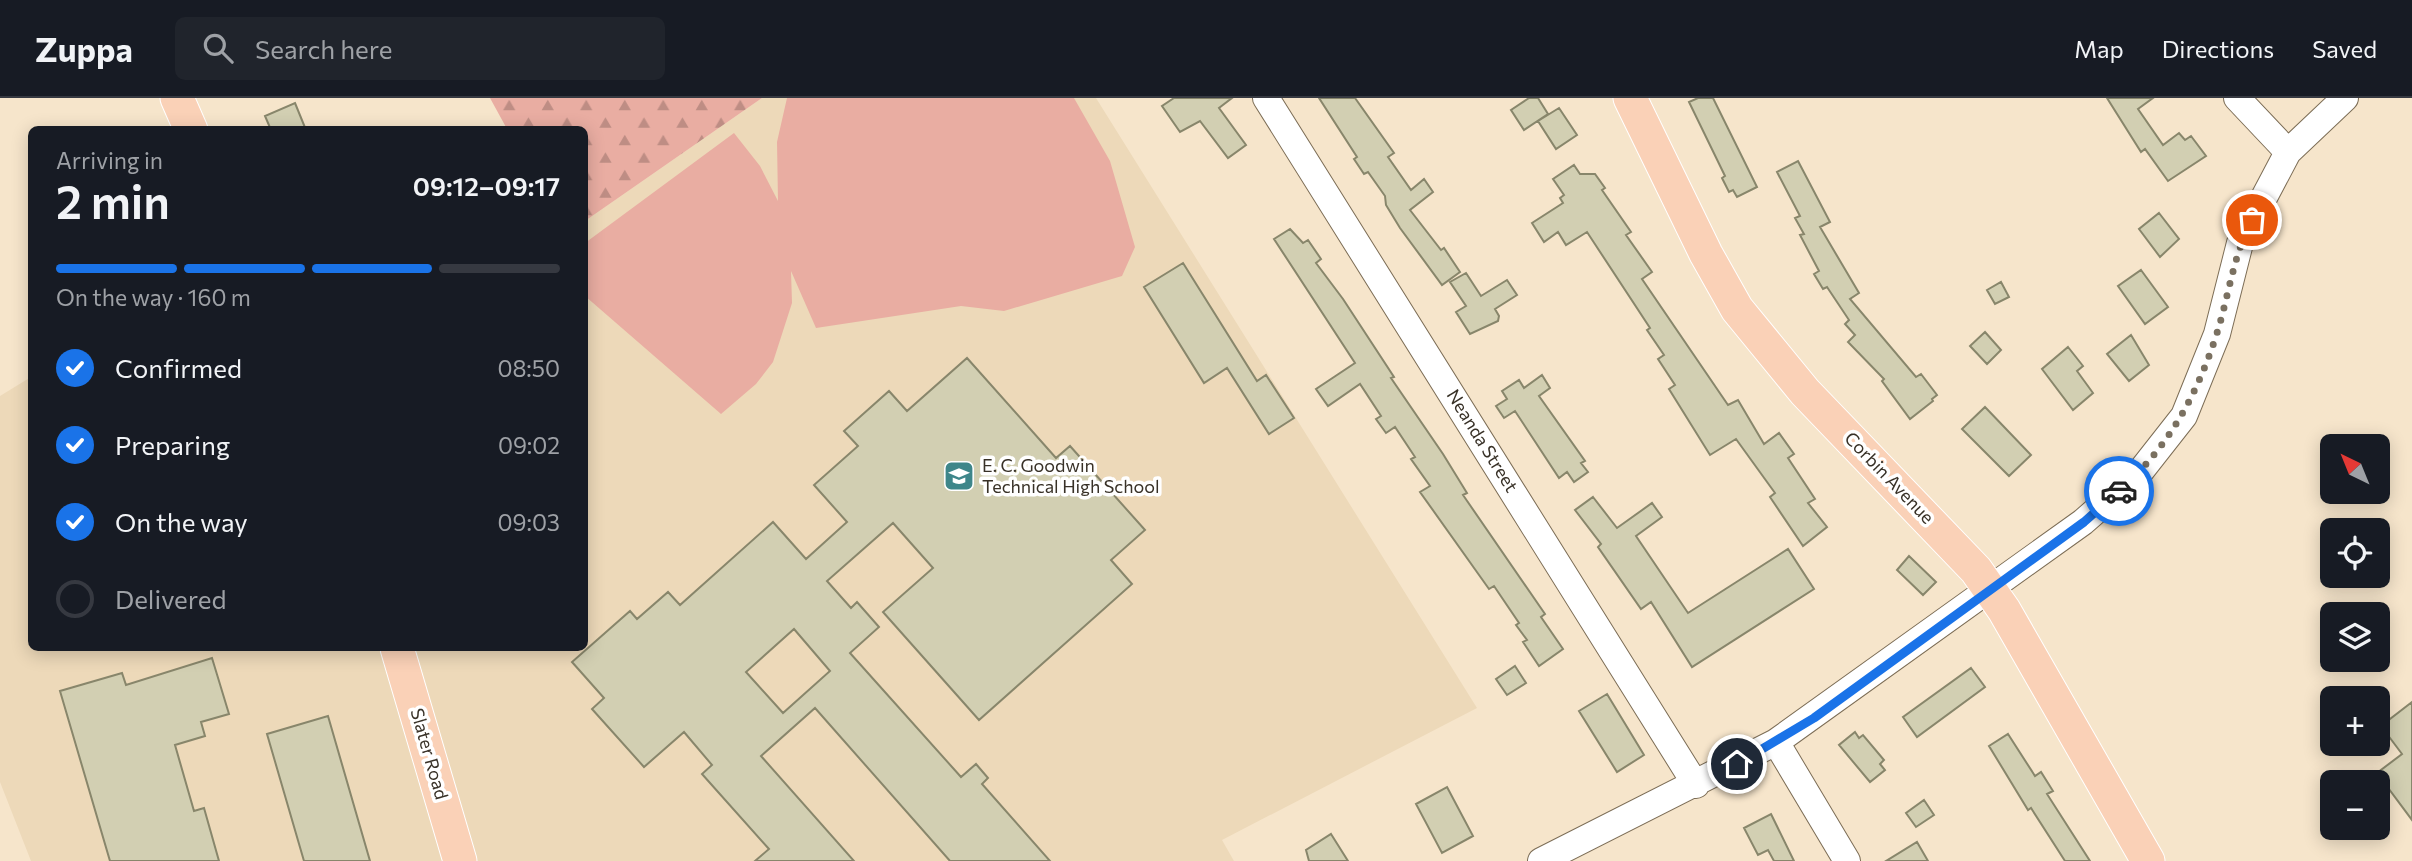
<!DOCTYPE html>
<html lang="en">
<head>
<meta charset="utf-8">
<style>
	:root { --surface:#171b24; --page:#20242c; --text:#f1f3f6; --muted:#9ea1a6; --line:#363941; --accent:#1a73e8 }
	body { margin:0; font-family:Commissioner,sans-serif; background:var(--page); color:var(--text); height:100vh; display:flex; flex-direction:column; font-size:26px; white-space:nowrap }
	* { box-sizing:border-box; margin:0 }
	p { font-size:23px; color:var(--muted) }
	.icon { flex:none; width:38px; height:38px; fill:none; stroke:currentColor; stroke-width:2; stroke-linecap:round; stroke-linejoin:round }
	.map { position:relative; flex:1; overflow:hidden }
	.sheet { position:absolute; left:28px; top:28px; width:560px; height:525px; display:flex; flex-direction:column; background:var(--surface); border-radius:10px; box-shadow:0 4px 18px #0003 }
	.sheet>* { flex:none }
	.needle { width:46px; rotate:317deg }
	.fabs { position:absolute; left:2320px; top:336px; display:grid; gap:14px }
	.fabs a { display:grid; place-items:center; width:70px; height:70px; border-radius:10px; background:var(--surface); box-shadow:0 4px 18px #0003; font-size:35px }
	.pin { position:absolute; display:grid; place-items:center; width:60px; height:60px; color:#fff; margin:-30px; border:4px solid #fff; border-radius:50%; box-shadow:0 2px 7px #0007 }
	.courier { position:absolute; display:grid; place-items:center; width:70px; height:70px; margin:-35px; border:5px solid #1a73e8; border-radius:50%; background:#fff; color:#222; box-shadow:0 2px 9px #0007 }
	.summary em { font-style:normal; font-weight:600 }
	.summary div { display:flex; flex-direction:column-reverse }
	.summary { display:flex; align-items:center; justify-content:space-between; height:119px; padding:0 28px }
	h1 { font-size:46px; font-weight:600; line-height:52px }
	.bar { display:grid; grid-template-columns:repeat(4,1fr); gap:10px 7px; align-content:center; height:84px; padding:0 28px }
	.bar i { height:9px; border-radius:5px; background:var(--line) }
	.bar .on { background:var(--accent) }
	.bar p { grid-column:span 4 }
	ol { padding:0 28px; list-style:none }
	li { display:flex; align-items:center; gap:21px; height:77px }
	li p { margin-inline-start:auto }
	li .icon { padding:7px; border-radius:50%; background:var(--accent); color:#fff; stroke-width:4 }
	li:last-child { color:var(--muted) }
	li i { width:38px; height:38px; border:4px solid var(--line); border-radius:50% }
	header { display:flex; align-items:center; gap:42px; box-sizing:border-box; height:98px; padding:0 35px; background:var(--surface); border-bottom:2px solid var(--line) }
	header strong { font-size:33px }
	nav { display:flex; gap:38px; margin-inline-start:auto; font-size:24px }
	.search { width:490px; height:63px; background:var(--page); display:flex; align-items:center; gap:18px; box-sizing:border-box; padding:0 24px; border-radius:10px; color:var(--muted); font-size:26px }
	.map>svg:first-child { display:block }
	.built { fill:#edd9b9 }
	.forest { fill:url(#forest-firs) }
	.garden { fill:#e9ada2 }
	.building { fill:#d2cfb2; stroke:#88866b; stroke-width:2; fill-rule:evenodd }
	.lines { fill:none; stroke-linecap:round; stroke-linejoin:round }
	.minor-casing { stroke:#7c6d56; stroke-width:28 }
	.major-casing { stroke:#fff; stroke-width:35 }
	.minor { stroke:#fff; stroke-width:26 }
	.major { stroke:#fad1b7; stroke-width:33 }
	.done { stroke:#7a7060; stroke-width:7; stroke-dasharray:0 12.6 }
	.route { stroke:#1a73e8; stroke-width:9 }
	.labels { text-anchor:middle; stroke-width:7; stroke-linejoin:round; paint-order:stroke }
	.street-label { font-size:18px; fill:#383127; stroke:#fff }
	.poi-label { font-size:18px; fill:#383127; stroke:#fff; text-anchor:start }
</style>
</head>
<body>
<header>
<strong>Zuppa</strong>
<div class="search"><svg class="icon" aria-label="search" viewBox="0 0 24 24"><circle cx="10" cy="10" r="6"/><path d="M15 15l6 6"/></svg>Search here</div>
<nav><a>Map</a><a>Directions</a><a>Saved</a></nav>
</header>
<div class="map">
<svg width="2412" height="763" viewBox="0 0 2412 763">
	<defs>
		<pattern id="forest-firs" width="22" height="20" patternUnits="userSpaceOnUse" patternTransform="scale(1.75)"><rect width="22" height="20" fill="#e9ada2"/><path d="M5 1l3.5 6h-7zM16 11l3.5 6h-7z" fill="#be8d84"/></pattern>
	</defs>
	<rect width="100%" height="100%" fill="#f6e5cb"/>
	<path class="built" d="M762,0H1096L1477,610L1222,742L1234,763H31L0,684V298L31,279L32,550H584L585,123Z"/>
	<path class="forest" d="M490,0H762L585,123L584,32L507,31Z"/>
	<path class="garden" d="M787,0H1074L1110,63L1135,149L1122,178L1004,213L961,208L816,230L791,173L792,205L773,264L756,286L721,316L585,198V145L734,35L760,68L778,103L777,44Z"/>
	<path class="building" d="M1174,0H1232L1219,10L1246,47L1228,60L1200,23L1180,34L1162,8Z
		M1319,0H1355L1394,55L1388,59L1411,92L1424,81L1433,94L1410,112L1441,152L1444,150L1460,174L1442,187L1400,130L1386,107L1385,98L1368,74L1364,76L1354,61L1357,59Z
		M1529,0H1538L1548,16L1524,32L1511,12Z
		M1698,0H1713L1757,89L1737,99L1733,92L1729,94L1722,80L1725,78L1689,4Z
		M2107,0H2153L2138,11L2163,47L2179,35L2185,42L2191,38L2206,58L2168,83L2145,51L2141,54Z
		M295,5L306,32H271L265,18Z
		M1559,10L1577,37L1556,51L1538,23Z
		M1798,63L1830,124L1820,129L1859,195L1850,201L1916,279L1921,276L1937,297L1932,301L1933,303L1910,321L1882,283L1884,281L1848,244L1855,237L1845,226L1849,222L1827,189L1823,191L1814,176L1819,173L1800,137L1804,136L1795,120L1800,118L1777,74Z
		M1574,67L1580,76H1595L1605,90L1602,92L1631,134L1626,137L1652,174L1642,181L1728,307L1738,302L1764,346L1779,335L1794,356L1788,360L1815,401L1808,405L1827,429L1803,448L1770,399L1775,395L1736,341L1710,357L1669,291L1675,287L1658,261L1664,257L1647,232L1650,230L1587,134L1566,147L1558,134L1544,144L1532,125L1563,105L1560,100L1564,97L1553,81Z
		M2159,115L2179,141L2160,159L2139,131Z
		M1290,131L1303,145L1308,142L1321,161L1316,165L1343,201L1394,279L1391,280L1443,356L1467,395L1463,397L1545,516L1541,519L1563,551L1539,568L1523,544L1527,542L1516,527L1519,525L1494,488L1489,491L1420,394L1430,388L1411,361L1415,359L1395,329L1386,335L1376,321L1381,318L1360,286L1328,308L1316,291L1355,265L1274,141Z
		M1183,165L1257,283L1266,277L1294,320L1269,336L1227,270L1204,285L1144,189Z
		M2141,172L2168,209L2145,226L2118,188Z
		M1466,175L1481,198L1507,182L1517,197L1495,211L1499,218L1498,223L1470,236L1456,214L1466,208L1450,184Z
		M2001,184L2009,199L1995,206L1987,192Z
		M1985,234L2001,252L1987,266L1970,248Z
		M2131,237L2149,267L2129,283L2107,256Z
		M2068,249L2083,268L2077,273L2093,295L2073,312L2042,271Z
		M967,260L1056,360L1070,348L1145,432L1111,462L1132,486L979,622L883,514L933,470L893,425L827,483L851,510L857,504L879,529L850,555L961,679L976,666L988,680L982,686L1050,763H950L815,610L761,658L854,763H755L769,751L702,676L712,667L684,634L644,669L592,611L604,600L572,564L630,513L637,521L668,494L680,507L773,424L806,461L847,424L814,387L858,348L844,333L889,293L907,313ZM794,531L830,573L783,615L746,574Z
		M1542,277L1550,290L1539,298L1585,363L1581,365L1588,374L1574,384L1567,374L1559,380L1515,313L1504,320L1496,308L1507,301L1502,293L1519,282L1524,290Z
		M1985,309L2031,357L2009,378L1962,331Z
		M1593,399L1617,430L1652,405L1662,419L1636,438L1688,515L1788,451L1814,491L1692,569L1651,504L1641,511L1598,449L1601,446L1575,412Z
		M1909,458L1936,484L1923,497L1897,472Z
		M212,560L229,616L201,624L205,638L175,647L194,713L204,710L219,763H110L60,593L122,575L126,587Z
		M1515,568L1526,585L1507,597L1496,581Z
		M1971,570L1985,589L1917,639L1903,619Z
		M1607,596L1644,657L1617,674L1579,613Z
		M2412,604V722L2377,675L2402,656L2381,628Z
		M328,618L370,763H304L267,636Z
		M1855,634L1859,640L1863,637L1884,662L1880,666L1885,672L1870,684L1839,647Z
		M2008,636L2035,678L2041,674L2053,693L2047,696L2090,763H2065L2031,710L2028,712L1989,648Z
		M1447,689L1473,738L1442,755L1416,706Z
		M1924,702L1934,717L1916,729L1906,715Z
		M1771,716L1794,763H1774L1768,752L1758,757L1744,730Z
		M1331,736L1348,763H1309L1306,752Z
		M1917,744L1928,763H1886Z"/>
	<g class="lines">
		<g class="minor-casing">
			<path id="minor" d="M1266,0L1696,687
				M2237,0L2288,54
				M1776,644L1847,763
				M1541,763L1776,644L2083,424L2140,374L2184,318L2217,236L2240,145L2288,54L2345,0"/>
		</g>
		<g class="major-casing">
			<path id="major" d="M177,0L191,32
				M1630,0L1706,156L1737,211L1805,294L1976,472L2004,512L2148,763
				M397,550L460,763"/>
		</g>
		<use href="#minor" class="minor"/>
		<use href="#major" class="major"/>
	</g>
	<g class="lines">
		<path class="done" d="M2119,393C2169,349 2197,297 2217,235C2229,197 2233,158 2252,122"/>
		<path class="route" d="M1737,666L1814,620L2084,424L2119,393"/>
	</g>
	<defs>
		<g id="school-square" transform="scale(1.575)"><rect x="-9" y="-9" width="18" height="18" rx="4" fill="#3e868a" stroke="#fff"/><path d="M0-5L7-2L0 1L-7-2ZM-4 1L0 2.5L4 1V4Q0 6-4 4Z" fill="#fff"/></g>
	</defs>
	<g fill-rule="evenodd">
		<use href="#school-square" x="959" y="378"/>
	</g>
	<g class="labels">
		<g class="street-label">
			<text transform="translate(1482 343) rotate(58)" y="6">Neanda Street</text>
			<text transform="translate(1889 380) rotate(46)" y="6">Corbin Avenue</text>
			<text transform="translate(429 656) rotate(74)" y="6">Slater Road</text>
		</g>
		<g class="poi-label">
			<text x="982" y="374">E. C. Goodwin<tspan x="982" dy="21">Technical High School</tspan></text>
		</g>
	</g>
</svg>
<div class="fabs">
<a><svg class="needle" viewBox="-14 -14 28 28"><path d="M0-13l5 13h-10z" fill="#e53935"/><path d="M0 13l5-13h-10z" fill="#9ea1a6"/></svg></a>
<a><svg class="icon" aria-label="locate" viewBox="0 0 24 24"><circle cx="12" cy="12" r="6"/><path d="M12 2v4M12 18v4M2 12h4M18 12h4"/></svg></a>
<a><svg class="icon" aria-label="layers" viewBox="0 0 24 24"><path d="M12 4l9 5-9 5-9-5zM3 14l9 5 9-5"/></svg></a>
<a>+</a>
<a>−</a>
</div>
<div class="pin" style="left:2252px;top:122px;background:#ea580c"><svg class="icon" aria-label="bag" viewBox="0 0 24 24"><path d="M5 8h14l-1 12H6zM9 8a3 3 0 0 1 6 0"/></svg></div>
<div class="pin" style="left:1737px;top:666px;background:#1f2937"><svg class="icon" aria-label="home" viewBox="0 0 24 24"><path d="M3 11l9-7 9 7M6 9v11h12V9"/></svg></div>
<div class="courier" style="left:2119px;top:393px"><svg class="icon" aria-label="car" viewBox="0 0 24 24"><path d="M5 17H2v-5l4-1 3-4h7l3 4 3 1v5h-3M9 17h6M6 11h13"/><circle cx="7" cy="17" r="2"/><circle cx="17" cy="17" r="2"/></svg></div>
<section class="sheet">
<div class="summary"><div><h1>2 min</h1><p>Arriving in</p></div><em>09:12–09:17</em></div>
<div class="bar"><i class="on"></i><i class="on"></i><i class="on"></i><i></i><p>On the way · 160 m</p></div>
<ol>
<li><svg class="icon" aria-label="check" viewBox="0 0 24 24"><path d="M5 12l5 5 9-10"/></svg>Confirmed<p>08:50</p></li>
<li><svg class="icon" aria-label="check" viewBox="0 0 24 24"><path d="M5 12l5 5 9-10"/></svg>Preparing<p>09:02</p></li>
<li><svg class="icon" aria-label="check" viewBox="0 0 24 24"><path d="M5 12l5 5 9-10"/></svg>On the way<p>09:03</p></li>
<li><i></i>Delivered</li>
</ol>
</section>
</div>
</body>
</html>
